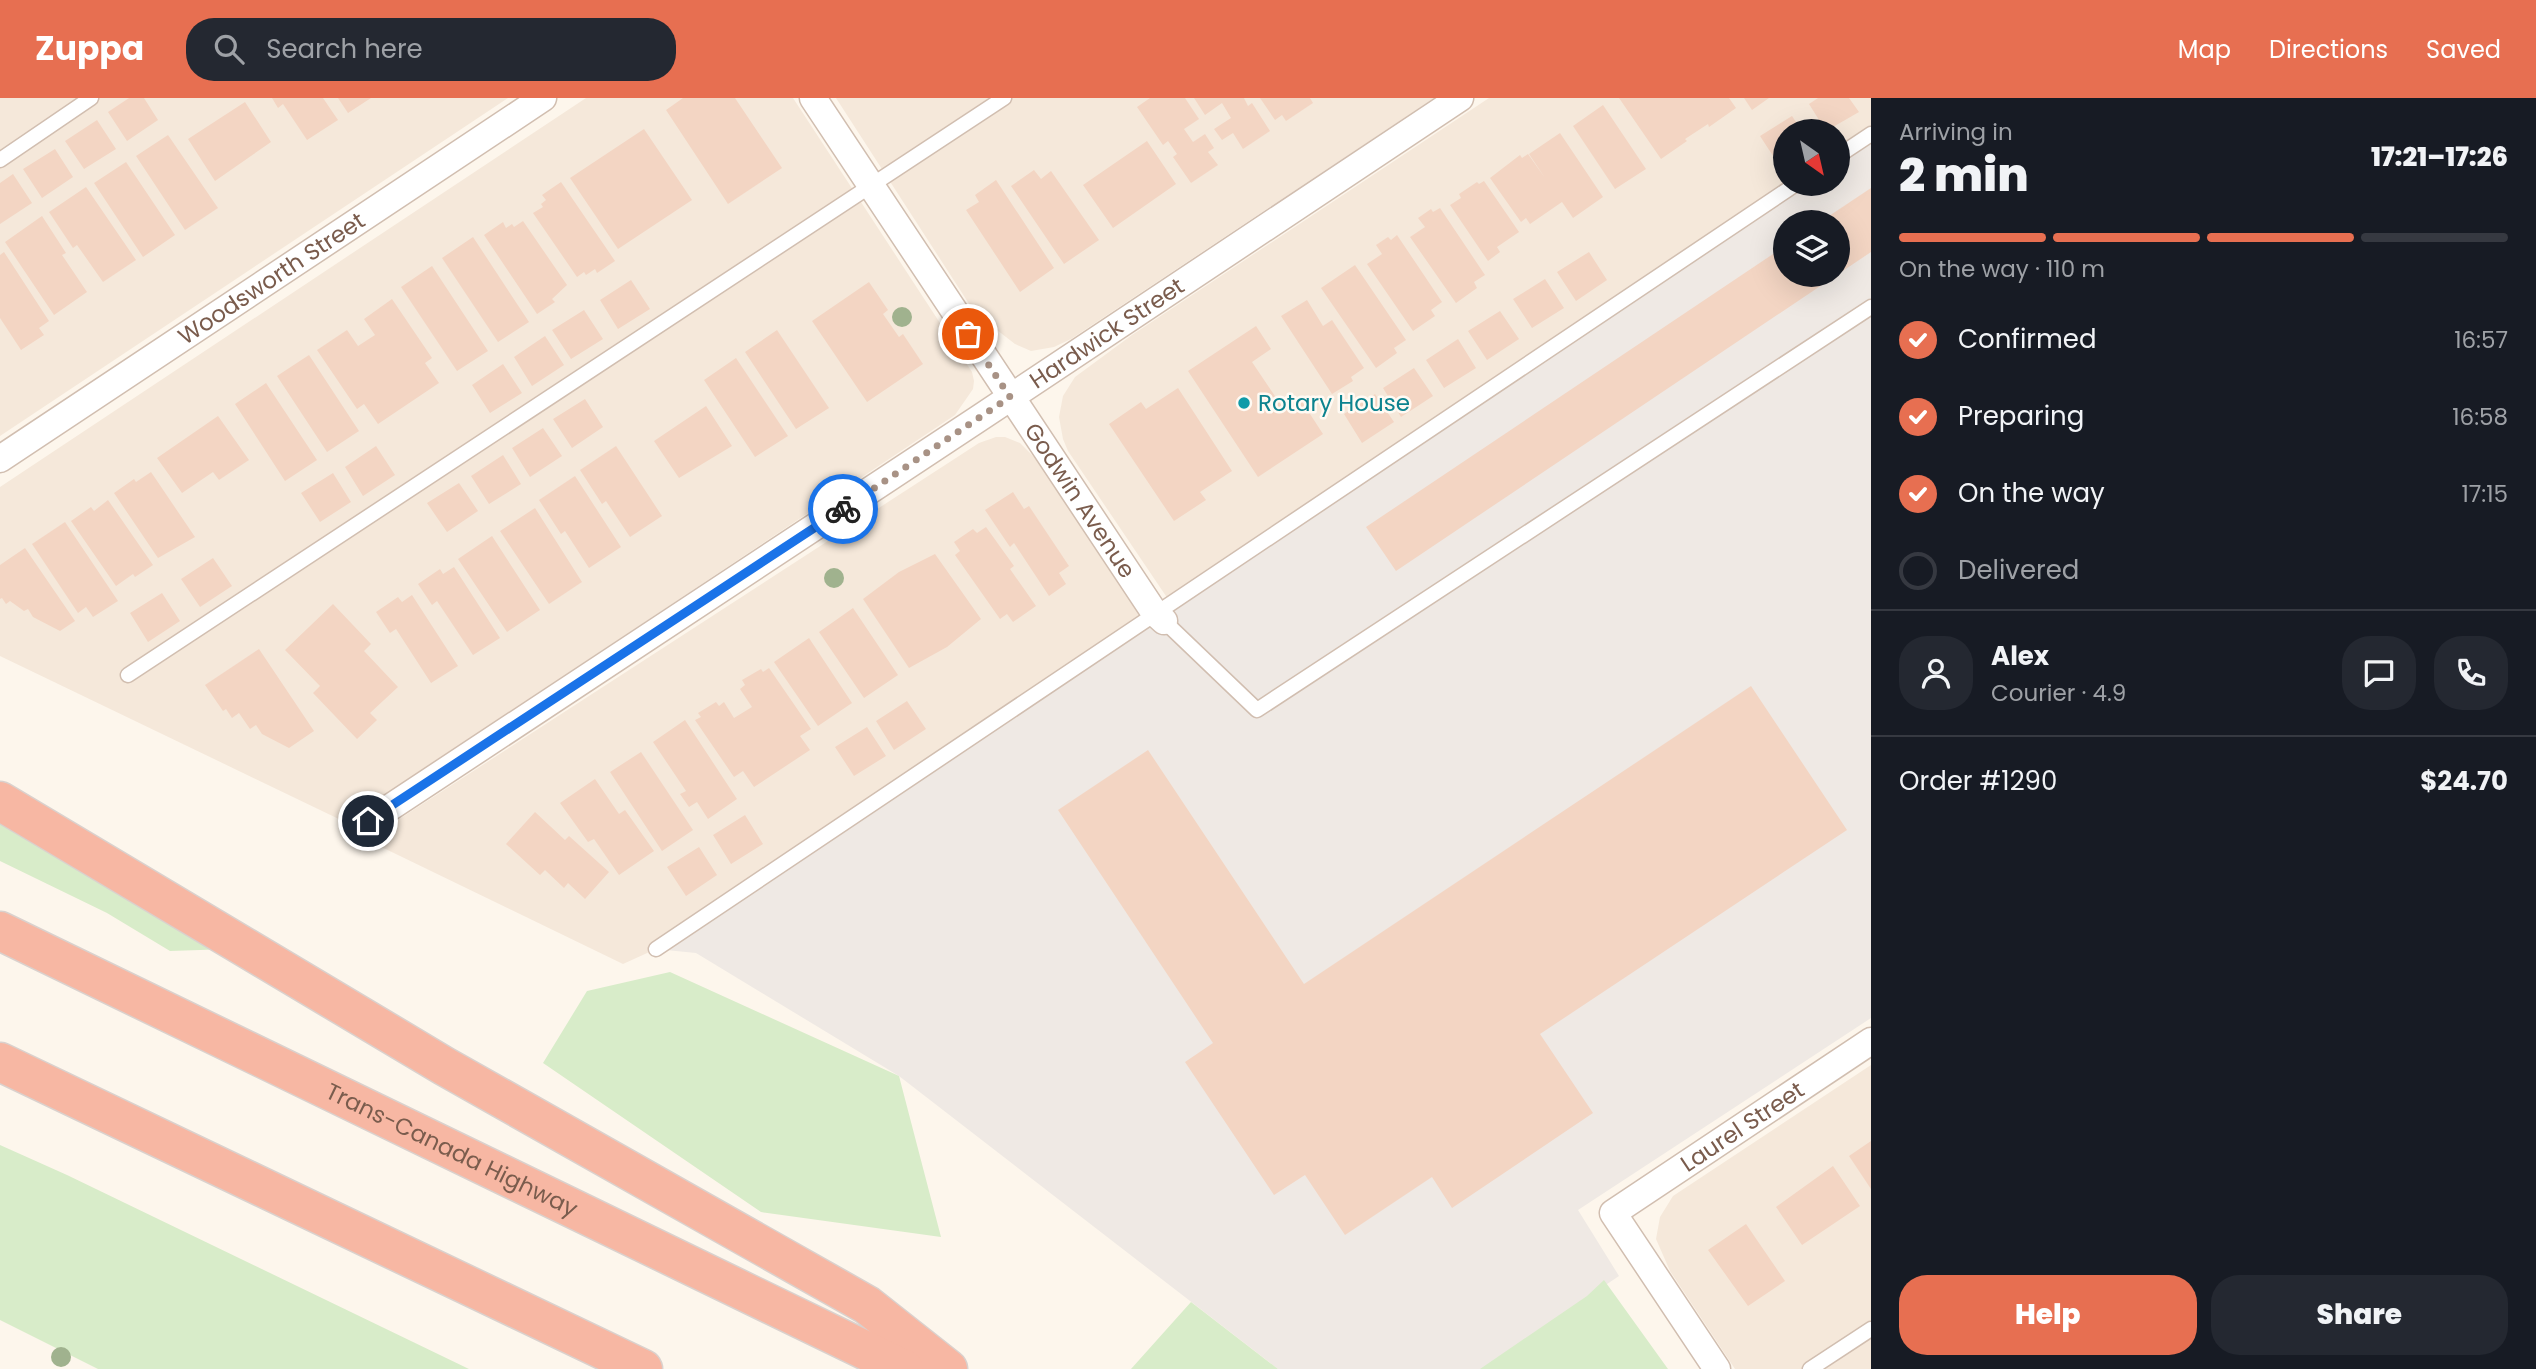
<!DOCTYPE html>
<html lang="en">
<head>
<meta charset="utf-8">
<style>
	:root { --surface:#171b24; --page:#242831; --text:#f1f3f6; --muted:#9ea1a6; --line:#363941; --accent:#e76f51 }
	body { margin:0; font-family:Poppins,sans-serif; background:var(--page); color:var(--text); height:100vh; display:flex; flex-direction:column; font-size:26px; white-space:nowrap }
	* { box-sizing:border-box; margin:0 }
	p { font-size:23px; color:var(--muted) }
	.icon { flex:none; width:38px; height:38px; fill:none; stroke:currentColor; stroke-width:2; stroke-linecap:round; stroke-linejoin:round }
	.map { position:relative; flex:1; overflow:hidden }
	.details { display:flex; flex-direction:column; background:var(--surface); width:665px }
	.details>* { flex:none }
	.needle { width:46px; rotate:146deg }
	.fabs { position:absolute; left:1773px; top:21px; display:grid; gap:14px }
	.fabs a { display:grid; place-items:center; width:77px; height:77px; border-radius:50%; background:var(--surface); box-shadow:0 7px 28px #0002; font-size:35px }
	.pin { position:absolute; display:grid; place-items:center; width:60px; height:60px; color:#fff; margin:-30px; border:4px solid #fff; border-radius:50%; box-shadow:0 2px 7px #0007 }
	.courier { position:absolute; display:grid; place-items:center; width:70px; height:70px; margin:-35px; border:5px solid #1a73e8; border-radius:50%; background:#fff; color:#222; box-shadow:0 2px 9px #0007 }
	.headline em { font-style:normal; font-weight:800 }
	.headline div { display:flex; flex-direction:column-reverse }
	.headline { display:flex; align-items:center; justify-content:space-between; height:119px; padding:0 28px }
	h1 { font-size:46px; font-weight:800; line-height:52px }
	.bar { display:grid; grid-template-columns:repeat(4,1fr); gap:10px 7px; align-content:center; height:84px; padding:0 28px }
	.bar i { height:9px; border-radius:5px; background:var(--line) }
	.bar .current { background:var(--accent) }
	.bar p { grid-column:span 4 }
	.line { display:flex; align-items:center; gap:18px; padding:0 28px; border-top:2px solid var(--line) }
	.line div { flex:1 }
	.round { display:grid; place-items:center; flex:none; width:74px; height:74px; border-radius:28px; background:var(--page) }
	ol { padding:0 28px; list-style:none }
	li { display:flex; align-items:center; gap:21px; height:77px }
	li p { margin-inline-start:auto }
	li .icon { padding:7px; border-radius:50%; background:var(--accent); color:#fff; stroke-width:4 }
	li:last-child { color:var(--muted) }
	li i { width:38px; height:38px; border:4px solid var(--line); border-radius:50% }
	.primary-button { display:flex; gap:14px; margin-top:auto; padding:14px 28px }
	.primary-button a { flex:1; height:80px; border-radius:28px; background:var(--accent); color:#fff; font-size:28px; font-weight:800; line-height:80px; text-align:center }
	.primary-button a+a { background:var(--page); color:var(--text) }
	header { display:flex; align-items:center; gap:42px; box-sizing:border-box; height:98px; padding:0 35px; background:var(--accent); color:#fff }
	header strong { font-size:33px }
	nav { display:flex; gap:38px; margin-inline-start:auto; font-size:24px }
	.search { width:490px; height:63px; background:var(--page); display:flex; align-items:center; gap:18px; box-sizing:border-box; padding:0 24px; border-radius:28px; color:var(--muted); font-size:26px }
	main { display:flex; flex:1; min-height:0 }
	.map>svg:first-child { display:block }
	.residential { fill:#f5e8da }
	.industrial { fill:#efe9e4; fill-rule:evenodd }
	.green { fill:#d8ecc9 }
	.building { fill:#f3d5c3 }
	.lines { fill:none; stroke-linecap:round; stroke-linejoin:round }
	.service-casing { stroke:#d1beb0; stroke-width:17 }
	.minor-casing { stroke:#d1beb0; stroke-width:29 }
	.motorway-casing { stroke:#dad1cd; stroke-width:41 }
	.service { stroke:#fff; stroke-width:14 }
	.minor { stroke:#fff; stroke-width:26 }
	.motorway { stroke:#f7b7a3; stroke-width:38 }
	.tree { fill:#a0b28e }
	.done { stroke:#a89285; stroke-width:7; stroke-dasharray:0 12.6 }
	.route { stroke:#1a73e8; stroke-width:9 }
	.culture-dot { fill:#0f9aa8; stroke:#fffaf3; stroke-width:2.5 }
	.labels { text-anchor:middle; stroke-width:5; stroke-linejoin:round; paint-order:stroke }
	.street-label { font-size:23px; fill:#7a5c4d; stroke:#fffaf3 }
	.culture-label { font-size:23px; fill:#0d838f; stroke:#fffaf3; text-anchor:start }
</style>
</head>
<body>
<header>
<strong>Zuppa</strong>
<div class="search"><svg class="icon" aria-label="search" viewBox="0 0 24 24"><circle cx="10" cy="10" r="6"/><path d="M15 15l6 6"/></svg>Search here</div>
<nav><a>Map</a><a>Directions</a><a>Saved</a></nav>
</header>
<main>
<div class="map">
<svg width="1871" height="1271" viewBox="0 0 1871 1271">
	<rect width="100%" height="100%" fill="#fdf6ec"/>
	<path class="residential" d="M0,0H508L0,338Z
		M586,0H793L972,274L974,283L973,291L955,317L345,724L0,558V389Z
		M836,0H1434L1071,241L1054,249L1031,253L1015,246L975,215Z
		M1489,0H1871V36L1838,58V33H1785V86L1170,504L1068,353L1063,341L1059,319L1063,298L1075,279L1132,237Z
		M996,339H1005L1020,345L1039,364L1143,522L656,851L623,866L367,742L979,345Z
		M1871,967V1271H1735L1670,1173L1656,1141L1660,1119L1673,1098Z"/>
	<path class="industrial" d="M1871,36V920L1578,1112L1619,1178L1481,1271H1278L899,978L696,855L656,851L1796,86H1838V58ZM1785,124H1838V177H1785Z"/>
	<path class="green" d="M0,723L230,851L170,853L107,815L0,763Z
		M670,874L899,978L941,1139L761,1114L543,965L587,893Z
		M0,1047L67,1077L469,1271H98L0,1222Z
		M1604,1182L1668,1271H1480L1587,1198Z
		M1191,1204L1278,1271H1131Z"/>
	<path class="building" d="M129,0H144L158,22L127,43L108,14Z
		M272,0H323L338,22L307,42L283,6L278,10Z
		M338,0H371L348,15Z
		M683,0H735L782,70L728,106L666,12Z
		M1150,0H1185L1199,21L1184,31L1193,44L1205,36L1214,50L1208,54L1218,67L1191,85L1173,59L1177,56L1168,43L1163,47L1137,9Z
		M1194,0H1244L1248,8L1252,5L1270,33L1243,51L1233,35L1222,42L1214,31L1231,20L1222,5L1205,17Z
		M1260,0H1310L1313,5L1286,23L1282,17L1275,22Z
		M1619,0H1729L1736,10L1709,29L1708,26L1685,41L1687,43L1661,61Z
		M1744,0H1769L1752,12Z
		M1818,0H1849L1859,14L1826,33L1809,6Z
		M245,4L271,44L215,83L188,41Z
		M1603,7L1646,71L1615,91L1573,28Z
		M1792,18L1802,33H1785V63L1779,67L1760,38Z
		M97,22L116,51L84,71L65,43Z
		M644,31L692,102L618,151L570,80Z
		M1560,35L1603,99L1573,120L1562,104L1530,126L1526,120L1521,124L1490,80L1520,57L1522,60L1528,56L1545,80L1529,56Z
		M168,37L218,110L185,132L136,58Z
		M1147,43L1176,86L1113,130L1083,87Z
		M55,51L73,79L42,100L23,71Z
		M126,64L175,137L143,159L94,85Z
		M1034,72L1041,81L1051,73L1099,142L1064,166L1011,88Z
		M13,76L32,105L0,126V85Z
		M996,82L1054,170L1020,194L966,112L979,104L975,97Z
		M1484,83L1519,134L1497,149L1500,154L1488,163L1450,107L1461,100L1459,96L1477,84L1479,86Z
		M561,84L615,163L597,175L595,171L586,177L584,174L577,179L533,115L543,109L541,106L546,102L542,97Z
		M86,89L136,162L103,184L77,147L73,150L49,114Z
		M1871,90V154L1396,473L1366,429L1785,148V177H1838V124H1820Z
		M1440,110L1485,177L1474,184L1477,190L1456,205L1410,139L1425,129L1418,120L1431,111L1433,114Z
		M42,118L66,155L62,157L87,194L54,217L5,144Z
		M523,123L567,187L552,201L555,204L537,216L484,137L503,124L506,130L512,126L514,129Z
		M1397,137L1442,204L1431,212L1435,218L1413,233L1367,166L1382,156L1376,147L1388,139L1391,142Z
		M473,139L529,224L498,244L442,160Z
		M4,154L49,223L39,230L44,237L21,252L0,220V157Z
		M1589,154L1607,182L1576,203L1557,174Z
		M1355,167L1406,242L1394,250L1397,255L1376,270L1321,190Z
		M432,168L488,253L457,273L401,189Z
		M1545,181L1564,210L1532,230L1513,201Z
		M631,182L650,211L618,231L600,202Z
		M869,184L888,212L883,216L899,239L903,236L923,266L867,304L812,223Z
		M392,201L432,260L425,265L439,285L378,326L364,306L357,311L317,252L347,232L358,248L375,237L364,221Z
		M1307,202L1323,228L1332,222L1364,270L1351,279L1353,283L1332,296L1281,218Z
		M584,212L603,241L571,261L552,232Z
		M1500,213L1519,241L1487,262L1468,233Z
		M1256,228L1271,251L1252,264L1283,310L1299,299L1323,336L1258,379L1188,273Z
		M777,232L829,310L796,331L745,254Z
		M545,238L564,267L532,288L514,259Z
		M1458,241L1476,270L1444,290L1426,262Z
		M309,257L359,333L327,354L277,278Z
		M736,260L788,338L755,359L704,282Z
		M503,266L522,295L490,315L472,287Z
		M1414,270L1433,298L1401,319L1383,290Z
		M266,285L317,362L285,383L235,306Z
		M1178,290L1232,373L1200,394L1206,402L1174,423L1109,326L1141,304L1146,311Z
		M1375,296L1394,324L1362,345L1344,316Z
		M585,301L603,329L572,350L553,321Z
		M706,308L732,348L679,380L654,343Z
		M218,318L249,362L219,382L213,374L182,395L157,360Z
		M543,330L562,358L530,379L512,350Z
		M376,348L395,377L363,398L345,369Z
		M616,348L662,418L630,439L606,403L602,406L580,372Z
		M503,357L521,386L489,406L471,378Z
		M151,374L195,439L158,460L114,395L134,381L136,384Z
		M333,375L351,404L320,424L301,395Z
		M575,378L621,449L589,470L565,433L561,436L539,402Z
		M459,385L478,413L447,434L427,405Z
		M1013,394L1024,411L1029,408L1069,468L1059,475L1066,486L1049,498L1014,445L1010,449L985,412Z
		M108,402L153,467L135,479L133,476L116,488L71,423L91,409L94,413Z
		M535,410L582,484L549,506L500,433Z
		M65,424L118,503L93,519L86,509L78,515L32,446Z
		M986,429L1014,468L1010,471L1036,508L1013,524L1007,516L1000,521L955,457L960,453L954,444L973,431L977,435Z
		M492,438L540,512L507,534L458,461Z
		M25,450L75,523L60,533L33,519L28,511L24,513L10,503L6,506L2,500L0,501V467Z
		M935,456L981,521L947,549L909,570L863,501L899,474Z
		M213,460L232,488L200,509L181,481Z
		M454,469L500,540L473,557L437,503L432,507L418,486L440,471L443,476Z
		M162,495L180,523L148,544L130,515Z
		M412,497L458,568L431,585L396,531L390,535L376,514L398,499L402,504Z
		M333,506L371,546L364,553L398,589L370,615L377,622L357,641L313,595L320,588L285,552Z
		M853,510L898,577L864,600L819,534Z
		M809,540L852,605L818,628L774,564Z
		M259,551L314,633L289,650L262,636L256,627L250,631L239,615L232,620L226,611L223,613L205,587Z
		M769,570L811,631L800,638L810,652L754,689L743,673L734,679L695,622L701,619L698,615L716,604L719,608L724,604L734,620L752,609L740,591L745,587L742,582L761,571L763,574Z
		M1751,588L1847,732L1540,936L1593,1015L1452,1110L1432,1079L1345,1137L1305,1077L1274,1097L1185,964L1213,945L1058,712L1148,652L1304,886Z
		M907,603L926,631L894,652L876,623Z
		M685,622L737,701L708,721L697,704L689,709L680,696L686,693L653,644Z
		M867,629L886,658L854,678L835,649Z
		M641,654L693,732L662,753L610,674Z
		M595,681L619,716L625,712L654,753L619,777L594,741L588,744L560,705Z
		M535,714L565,742L569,738L609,774L585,801L568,785L564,790L545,772L540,777L506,746Z
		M745,717L763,746L731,766L713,737Z
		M699,749L717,777L686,798L667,769Z
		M1871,1043V1091L1849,1058Z
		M1833,1068L1860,1108L1802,1147L1776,1109Z
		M1746,1126L1785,1183L1748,1208L1708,1152Z"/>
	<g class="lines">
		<g class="service-casing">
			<path id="service" d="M1838,58L1871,36
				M0,62L91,0
				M1164,523L1257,612L1871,209
				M128,577L1004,0
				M656,851L1796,86
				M1810,1271L1871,1231"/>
		</g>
		<g class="minor-casing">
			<g id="minor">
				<path id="s1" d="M813,0L1154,514L1164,523"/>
				<path id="s2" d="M0,361L543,0"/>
				<path id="s3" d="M368,724L978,321L1460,0"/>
				<path id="s4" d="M1717,1271L1613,1115L1871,943"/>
			</g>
		</g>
		<g class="motorway-casing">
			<g id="motorway">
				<path d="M0,703L444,968L867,1207L948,1271"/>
				<path id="s5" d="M0,833L904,1271"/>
				<path d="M0,964L643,1271"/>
			</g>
		</g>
		<use href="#service" class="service"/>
		<use href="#minor" class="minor"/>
		<use href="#motorway" class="motorway"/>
	</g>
	<g class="tree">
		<circle cx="902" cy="219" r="10"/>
		<circle cx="834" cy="480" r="10"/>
		<circle cx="61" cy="1259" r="10"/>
	</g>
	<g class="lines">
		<path class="done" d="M843,411L1010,299L968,236"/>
		<path class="route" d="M368,723L843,411"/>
	</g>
	<circle class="culture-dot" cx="1244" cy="305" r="7"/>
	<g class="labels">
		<g class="street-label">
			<text dy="8" stroke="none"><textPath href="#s2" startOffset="326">Woodsworth Street</textPath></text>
			<text dy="8" stroke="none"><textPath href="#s3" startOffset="886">Hardwick Street</textPath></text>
			<text dy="8" stroke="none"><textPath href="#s1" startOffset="483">Godwin Avenue</textPath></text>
			<text dy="8" stroke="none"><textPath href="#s4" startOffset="343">Laurel Street</textPath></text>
			<text dy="8" stroke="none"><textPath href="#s5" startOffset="502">Trans-Canada Highway</textPath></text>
		</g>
		<g class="culture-label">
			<text x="1258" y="313">Rotary House</text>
		</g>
	</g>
</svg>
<div class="fabs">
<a><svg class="needle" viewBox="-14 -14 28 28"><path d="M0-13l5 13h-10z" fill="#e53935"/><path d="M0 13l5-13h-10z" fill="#9ea1a6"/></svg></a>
<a><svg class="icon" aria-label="layers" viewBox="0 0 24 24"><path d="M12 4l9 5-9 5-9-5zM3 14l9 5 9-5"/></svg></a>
</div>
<div class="pin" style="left:968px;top:236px;background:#ea580c"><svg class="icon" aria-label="bag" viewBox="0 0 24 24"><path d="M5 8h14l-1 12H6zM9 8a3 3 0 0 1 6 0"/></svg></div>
<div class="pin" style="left:368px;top:723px;background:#1f2937"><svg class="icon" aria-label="home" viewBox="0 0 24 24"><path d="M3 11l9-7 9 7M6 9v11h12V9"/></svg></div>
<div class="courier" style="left:843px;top:411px"><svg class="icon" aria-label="bike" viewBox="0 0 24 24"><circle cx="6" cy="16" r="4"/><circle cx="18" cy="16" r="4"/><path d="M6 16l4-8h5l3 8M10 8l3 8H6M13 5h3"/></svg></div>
</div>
<section class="details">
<div class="headline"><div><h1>2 min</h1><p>Arriving in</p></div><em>17:21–17:26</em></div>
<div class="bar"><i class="current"></i><i class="current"></i><i class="current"></i><i></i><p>On the way · 110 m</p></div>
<ol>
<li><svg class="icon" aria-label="check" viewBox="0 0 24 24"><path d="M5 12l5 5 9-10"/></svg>Confirmed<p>16:57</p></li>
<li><svg class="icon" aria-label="check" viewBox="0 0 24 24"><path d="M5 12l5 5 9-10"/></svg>Preparing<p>16:58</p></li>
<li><svg class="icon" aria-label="check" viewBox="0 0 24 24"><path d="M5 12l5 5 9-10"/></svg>On the way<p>17:15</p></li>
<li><i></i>Delivered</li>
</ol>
<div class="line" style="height:126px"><a class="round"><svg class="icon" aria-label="person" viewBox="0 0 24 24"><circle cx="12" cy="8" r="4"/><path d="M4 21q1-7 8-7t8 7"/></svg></a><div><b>Alex</b><p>Courier · 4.9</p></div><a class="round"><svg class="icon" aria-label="chat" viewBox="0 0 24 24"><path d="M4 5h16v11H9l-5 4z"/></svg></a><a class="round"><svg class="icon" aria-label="phone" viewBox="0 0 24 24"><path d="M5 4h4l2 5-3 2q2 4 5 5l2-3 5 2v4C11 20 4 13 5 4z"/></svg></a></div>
<div class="line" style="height:91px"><div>Order #1290</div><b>$24.70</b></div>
<div class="primary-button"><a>Help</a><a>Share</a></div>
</section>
</main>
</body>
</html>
